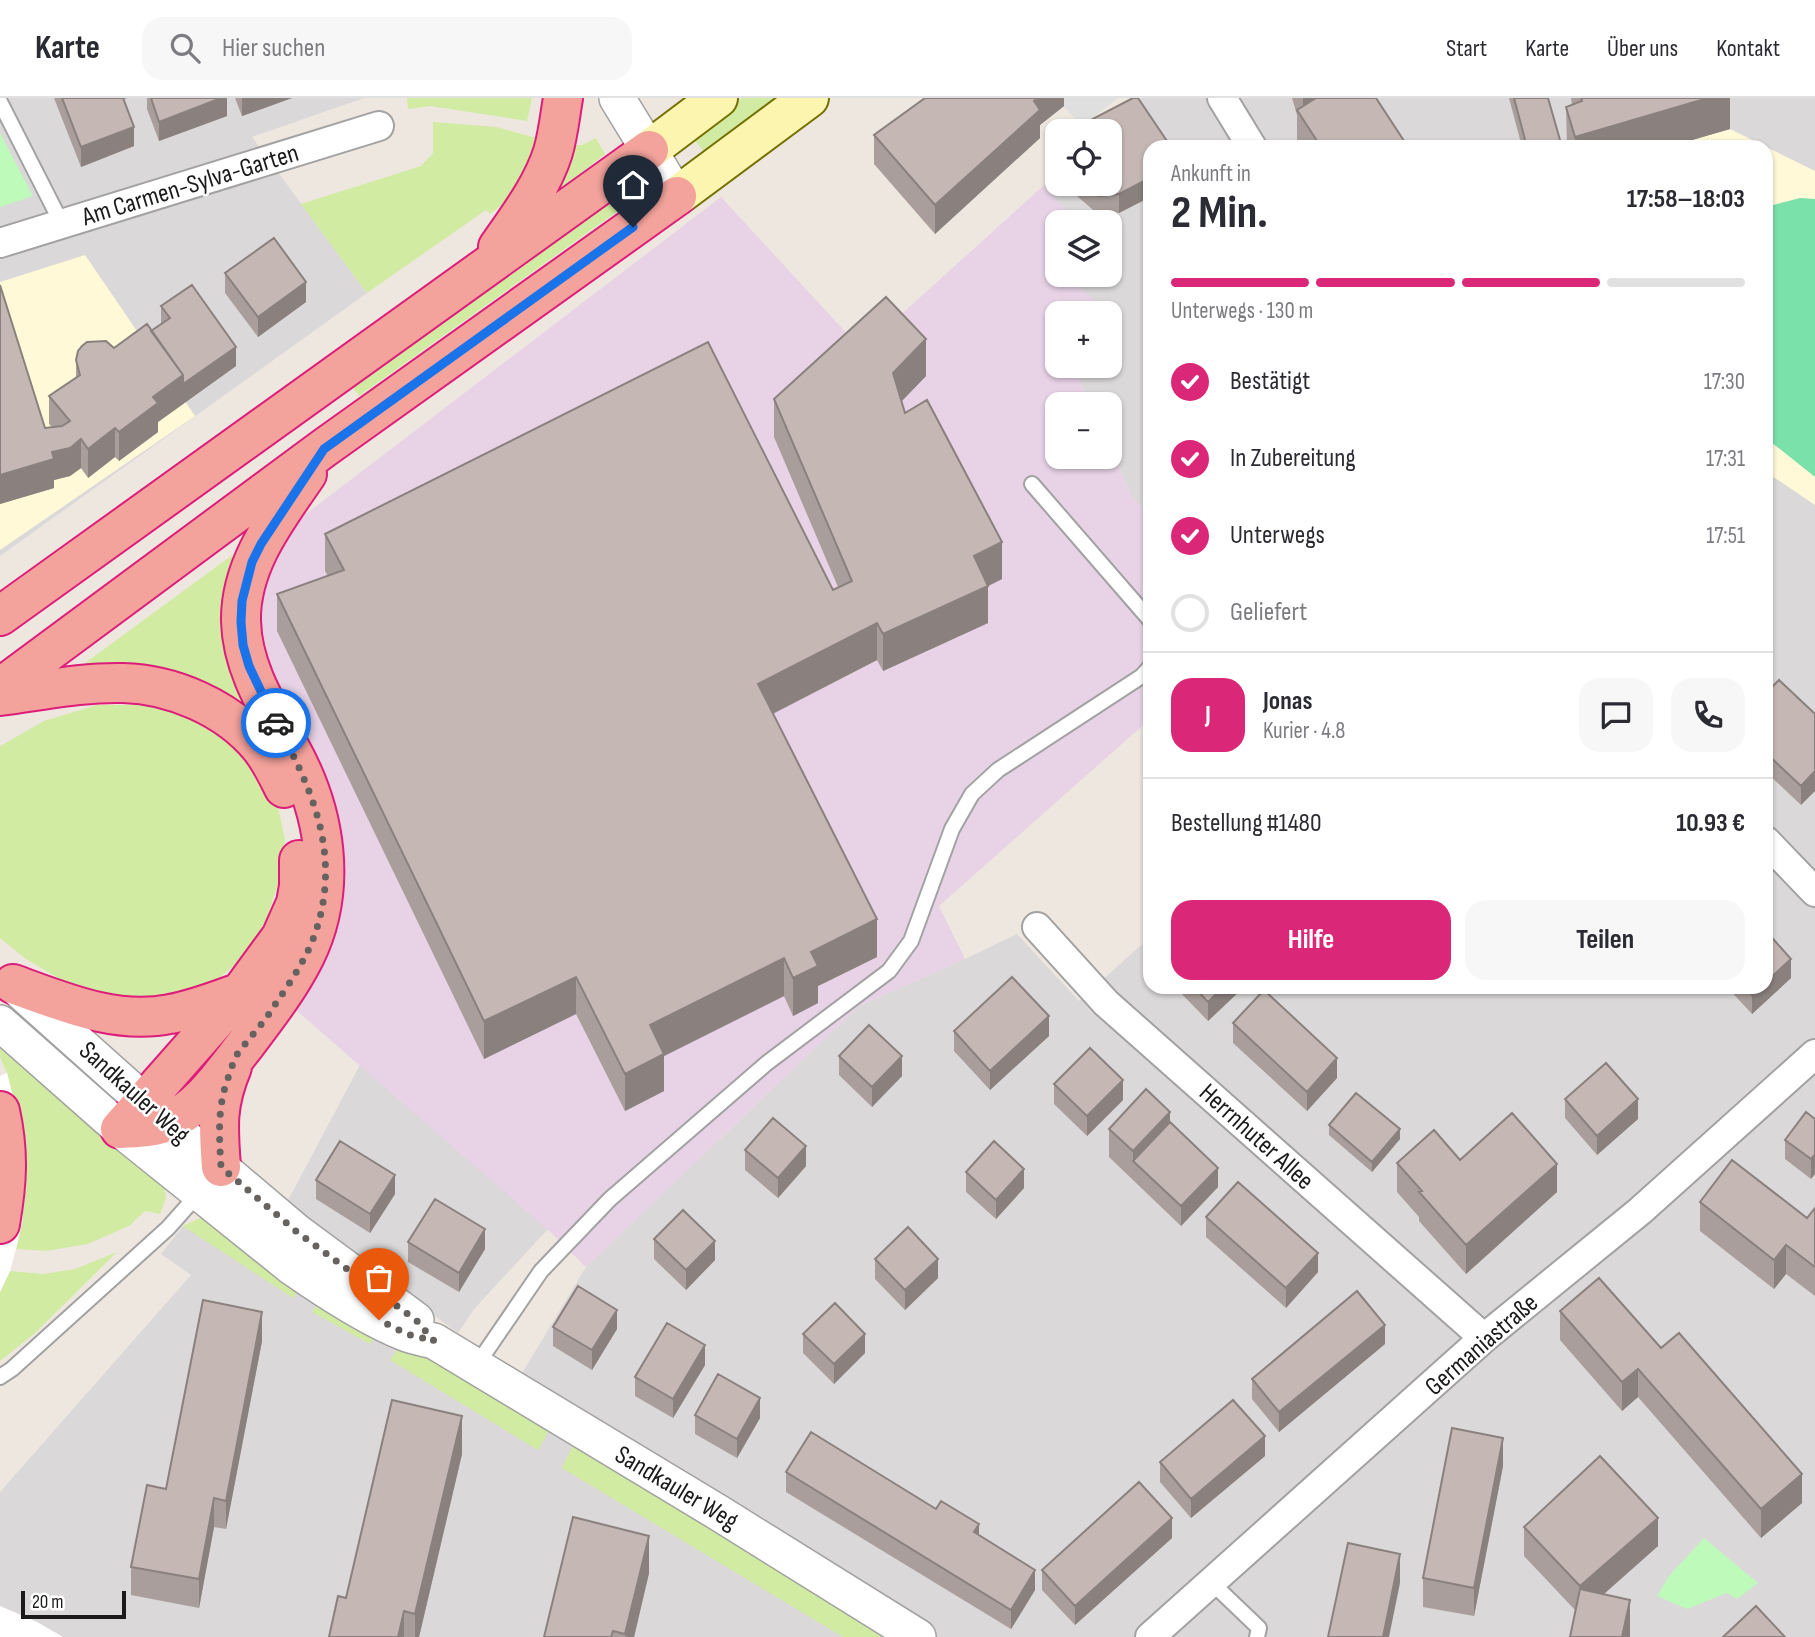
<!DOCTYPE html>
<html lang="de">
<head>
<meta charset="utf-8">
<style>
	:root { --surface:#fff; --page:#f7f7f7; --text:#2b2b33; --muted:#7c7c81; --line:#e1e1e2; --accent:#db2777 }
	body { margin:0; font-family:"Sofia Sans Condensed",sans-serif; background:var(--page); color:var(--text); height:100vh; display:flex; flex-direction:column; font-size:26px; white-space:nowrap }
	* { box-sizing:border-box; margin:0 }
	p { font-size:23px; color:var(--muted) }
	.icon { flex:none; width:38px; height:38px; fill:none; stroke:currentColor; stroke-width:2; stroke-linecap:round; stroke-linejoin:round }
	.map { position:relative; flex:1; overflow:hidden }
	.side { position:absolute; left:1143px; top:42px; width:630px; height:854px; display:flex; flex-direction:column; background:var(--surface); border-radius:21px; box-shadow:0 2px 5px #0004 }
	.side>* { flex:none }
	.controls { position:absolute; left:1045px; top:21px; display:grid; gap:14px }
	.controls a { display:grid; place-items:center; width:77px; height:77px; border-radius:14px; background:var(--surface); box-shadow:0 2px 5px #0004; font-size:35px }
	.scale { position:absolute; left:21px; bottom:18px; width:105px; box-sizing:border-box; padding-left:7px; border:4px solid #1b1b1b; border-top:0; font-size:19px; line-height:24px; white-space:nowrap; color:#1b1b1b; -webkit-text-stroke:5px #fff; paint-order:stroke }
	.pin { position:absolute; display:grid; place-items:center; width:60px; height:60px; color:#fff; margin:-72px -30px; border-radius:50% 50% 50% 0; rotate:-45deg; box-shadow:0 0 7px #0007 }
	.pin .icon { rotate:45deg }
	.courier { position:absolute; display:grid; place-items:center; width:70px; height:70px; margin:-35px; border:5px solid #1a73e8; border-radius:50%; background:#fff; color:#222; box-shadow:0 2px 9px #0007 }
	.overview em { font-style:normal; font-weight:700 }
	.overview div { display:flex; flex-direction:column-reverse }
	.overview { display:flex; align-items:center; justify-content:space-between; height:119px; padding:0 28px }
	h1 { font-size:46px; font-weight:700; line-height:52px }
	.bar { display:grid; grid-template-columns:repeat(4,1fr); gap:10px 7px; align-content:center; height:84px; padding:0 28px }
	.bar i { height:9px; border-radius:5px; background:var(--line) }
	.bar .current { background:var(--accent) }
	.bar p { grid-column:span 4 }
	.line { display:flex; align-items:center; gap:18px; padding:0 28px; border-top:2px solid var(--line) }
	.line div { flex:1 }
	.round { display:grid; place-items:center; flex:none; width:74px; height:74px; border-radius:21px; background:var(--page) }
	ol { padding:0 28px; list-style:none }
	li { display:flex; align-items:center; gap:21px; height:77px }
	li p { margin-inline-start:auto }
	li .icon { padding:7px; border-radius:50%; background:var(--accent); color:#fff; stroke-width:4 }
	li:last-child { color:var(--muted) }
	li i { width:38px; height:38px; border:4px solid var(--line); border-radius:50% }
	.primary-button { display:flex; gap:14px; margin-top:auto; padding:14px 28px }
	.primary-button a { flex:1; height:80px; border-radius:21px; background:var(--accent); color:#fff; font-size:28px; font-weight:700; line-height:80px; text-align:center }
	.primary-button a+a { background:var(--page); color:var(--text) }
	header { display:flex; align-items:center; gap:42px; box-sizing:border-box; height:98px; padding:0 35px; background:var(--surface); border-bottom:2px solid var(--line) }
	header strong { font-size:33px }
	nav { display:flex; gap:38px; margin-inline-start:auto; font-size:24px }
	.search { width:490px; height:63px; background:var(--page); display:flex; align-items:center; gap:18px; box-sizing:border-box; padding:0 24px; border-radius:21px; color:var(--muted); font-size:26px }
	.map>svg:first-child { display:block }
	.residential { fill:#dad8d8 }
	.industrial { fill:#e7d2e6 }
	.education { fill:#fff9d8 }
	.grass { fill:#d1eba3 }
	.park { fill:#befbba }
	.pitch { fill:#7ae1aa }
	.parking { fill:#dfdfdf }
	.pier { fill:#fff }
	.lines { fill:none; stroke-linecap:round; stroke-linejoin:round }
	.service-casing { stroke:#a2a2a2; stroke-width:18 }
	.minor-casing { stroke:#a2a2a2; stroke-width:32 }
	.tertiary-casing { stroke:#a2a2a2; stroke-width:38 }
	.secondary-casing { stroke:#747001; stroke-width:42 }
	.trunk-casing { stroke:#dc1d7a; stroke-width:42 }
	.service { stroke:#fff; stroke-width:14 }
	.minor { stroke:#fff; stroke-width:28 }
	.tertiary { stroke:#fff; stroke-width:35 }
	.secondary { stroke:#fcf5b0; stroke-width:38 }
	.trunk { stroke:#f4a29c; stroke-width:38 }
	.wall { fill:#a99e9b }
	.shaded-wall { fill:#8a817e }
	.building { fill:#c5b8b4; stroke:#8a817e; stroke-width:2 }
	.done { stroke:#656260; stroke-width:7; stroke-dasharray:0 12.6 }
	.route { stroke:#1a73e8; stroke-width:9 }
	.labels { text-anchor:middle; stroke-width:5; stroke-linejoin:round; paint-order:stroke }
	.street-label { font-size:26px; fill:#1b1b1b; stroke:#fff }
</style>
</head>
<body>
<header>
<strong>Karte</strong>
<div class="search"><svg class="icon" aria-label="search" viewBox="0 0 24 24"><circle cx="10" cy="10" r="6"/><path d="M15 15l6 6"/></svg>Hier suchen</div>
<nav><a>Start</a><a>Karte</a><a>Über uns</a><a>Kontakt</a></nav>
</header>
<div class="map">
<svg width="1815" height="1539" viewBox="0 0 1815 1539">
	<rect width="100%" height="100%" fill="#eee7e0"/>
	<path class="residential" d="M0,0H364L252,39L367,195L0,458Z
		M1142,0H1815V1539H63L37,1524L0,1508V1394L191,1177L161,1156L183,1128L207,1117L521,1277L586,1169L859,908L965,861L1017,836L1079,903L1150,839V889H1766V49H1150V418L1132,399L1110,349V306H1090L1073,268H1110V231L1117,223L1065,177H1110V124H1077L1043,88L1057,76V86H1110V33H1105Z
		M360,967L548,1131L474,1211L458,1235L285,1108Z"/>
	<path class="industrial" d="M1043,88L1077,124H1057V177H1065L1109,215H1057V268H1073L1090,306H1057V359H1110V349L1132,399L1150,418V621L939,808L965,861L859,908L586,1169L547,1131L295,911L332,708L271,572L262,529L263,498L273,464L302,419L721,99L862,252Z"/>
	<path class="education" d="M1730,31L1815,73V407L1766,374V49H1668Z
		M85,157L195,318L0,452V184Z"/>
	<path class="grass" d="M407,0H532L527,23L430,8L408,11Z
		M742,0H791L710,61L692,39Z
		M433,24L496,29L544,42L507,103L490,116L486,112L367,195L301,106L421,68L433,55Z
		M596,40L605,56L551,98L566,47H582Z
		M607,99L618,113L359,298L351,286Z
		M242,450L230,478L221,533L230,575L249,603L239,610L66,579Z
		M97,607H144L189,616L231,639L277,704L285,742L280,780L266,822L244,859L211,887L167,904L80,893L26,861L0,840V648L44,623Z
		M0,946L163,1079L166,1100L160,1116L145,1113L129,1128L88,1146L46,1153L16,1151L22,1125L26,1084L21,1030L7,975L0,959Z
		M207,1117L300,1190L293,1200L183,1128Z
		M117,1154L34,1236L0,1263V1194L10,1173L43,1176L75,1171Z
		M322,1199L380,1231L370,1246L312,1214Z
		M402,1245L550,1331L538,1352L390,1262Z
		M573,1347L890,1539H843L562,1370Z"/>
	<path class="park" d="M0,35L33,98L0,109Z
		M1704,1440L1758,1485L1737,1501L1727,1495L1687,1511L1657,1498L1669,1478Z"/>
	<path class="pitch" d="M1800,100L1815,101V379L1766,340V109Z"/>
	<path class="parking" d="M1056,0H1118L1082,28Z"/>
	<path class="pier" d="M7,975L21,1030L26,1084L22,1125L16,1151L10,1173L0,1194V978Z
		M0,1508L37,1524L63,1539H0Z"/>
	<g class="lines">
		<g class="service-casing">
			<path id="service" d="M0,4L62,126
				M1032,386L1150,522
				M476,1268L541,1173L610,1101L767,965L889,873L911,843L952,731L972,696L998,672L1142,578L1150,569
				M0,1279L12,1271L168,1130L200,1094
				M1211,1484L1259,1530L1257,1539"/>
		</g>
		<g class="minor-casing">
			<path id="minor" d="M1222,0L1252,49
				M0,145L379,28
				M1766,743L1815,794
				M1037,829L1106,905L1484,1240
				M1150,1539L1484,1240L1640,1113L1815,956"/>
		</g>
		<g class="tertiary-casing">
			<path id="tertiary" d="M617,0L677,98
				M16,889L167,1024L297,1134L416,1222
				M0,925L120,1031L293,1170C326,1193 370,1222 407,1236C416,1239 425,1241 434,1243L719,1415L918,1539"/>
		</g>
		<g class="secondary-casing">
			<path id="secondary" d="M649,52L718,0
				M677,98L809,0"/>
		</g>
		<g class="trunk-casing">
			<path id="trunk" d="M498,149C518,120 542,89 553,54C558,37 560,18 563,0
				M0,518L649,52
				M0,590L324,350L677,98
				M0,598C40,593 82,584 123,585C172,586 228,610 260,649C270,661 277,676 284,690
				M13,886C63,904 116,927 170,916C193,912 216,903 238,895
				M0,1013C9,1054 7,1085 0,1126
				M120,1031C136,1030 153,1030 167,1024C199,1012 225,972 246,946C267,918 289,890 305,858C338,791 326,714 290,650C268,610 242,570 241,523C240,466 277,420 307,376
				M120,1031L240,895L281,839L296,805L299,788V762
				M221,1069C218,1029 216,1007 232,969"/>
		</g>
		<use href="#service" class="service"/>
		<use href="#minor" class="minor"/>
		<use href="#tertiary" class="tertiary"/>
		<use href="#secondary" class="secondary"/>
		<use href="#trunk" class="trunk"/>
	</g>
	<path class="wall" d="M54,0H127L124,2L134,48L81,69Z
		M147,0H227V18L159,43L147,11Z
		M235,0H292L242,18Z
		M1064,0V8L1040,27V40L935,136L874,66V37Z
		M1292,0H1376L1408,49H1302L1297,41V17Z
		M1509,0H1548L1562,49H1522Z
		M1571,0H1730V31L1668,49H1567L1566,9L1572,7Z
		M1150,49V99L1119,115L1099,117L1063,86H1110Z
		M1057,50V81L1051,75V56Z
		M225,175L306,204L258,239L225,195Z
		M0,187L45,330L52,329L49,326V298L76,280V262L114,250L151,233L161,226V208L236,268L158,324V334L119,363L115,359L88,380L81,370L70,378L54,382V390L0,406Z
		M926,278L901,304L905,315L1002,481L988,488V525L883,573L877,562L773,616L877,859L818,888V905L793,918L784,898L664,958V993L625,1013L576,916L484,961L277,533V496L328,478L325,473V436L833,492L838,489L774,339V301Z
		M1766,591L1815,616L1801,707L1766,674Z
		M1791,880L1752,916L1727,889H1766Z
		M1175,889H1244L1208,923Z
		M1233,925L1337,980L1307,1013L1233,945Z
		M954,933L1049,938L990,992L954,953Z
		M839,958L902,978L872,1009L839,977Z
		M1054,986L1123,1002L1087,1038L1054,1006Z
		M1565,1001L1638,1021L1597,1057L1565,1020Z
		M1815,1021L1811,1081L1785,1061V1042Z
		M1170,1024L1218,1089L1181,1128L1109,1059V1031Z
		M1329,1027L1400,1041L1372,1074L1329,1037Z
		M745,1052L806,1068L778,1100L745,1072Z
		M1460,1062L1557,1094L1466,1176L1419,1123V1119L1397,1094V1065Z
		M966,1074L1024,1090L996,1121L966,1094Z
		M316,1082L395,1096L370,1135L316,1101Z
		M1700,1104L1807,1120L1815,1110V1198L1786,1176L1774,1191L1700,1133Z
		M1206,1119L1318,1174L1286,1210L1206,1139Z
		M654,1141L715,1162L686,1192L654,1161Z
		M408,1144L485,1151L459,1194L408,1164Z
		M875,1161L938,1180L905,1212L875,1181Z
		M1560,1213L1661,1250L1802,1405L1761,1440L1638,1299L1622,1313L1560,1242Z
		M553,1229L617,1231L592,1272L553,1248Z
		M803,1236L865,1255L834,1286L803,1255Z
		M262,1243L226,1431L214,1429L199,1510L131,1497V1469L166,1391Z
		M1385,1246L1279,1334L1252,1301V1281Z
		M705,1267L673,1320L635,1298V1279Z
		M695,1317L760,1320L737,1360L695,1336Z
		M462,1356L419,1539H329L346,1500Z
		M1265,1358L1191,1420L1160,1384V1364Z
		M1503,1368L1474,1518L1423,1509V1480Z
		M786,1374L979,1437L1035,1492L1011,1531L786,1394Z
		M1524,1429L1658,1448L1604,1496L1630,1539L1575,1512L1524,1458Z
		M1172,1440L1075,1527L1042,1492V1472Z
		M649,1475L634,1539H544Z"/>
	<path class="shaded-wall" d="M221,0H227V18L159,43V24Z
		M242,0H292L242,18Z
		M1038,0H1064V8L1040,27V40L935,136V107Z
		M1303,0H1350L1303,21Z
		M1708,0H1730V31L1668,49H1575V39Z
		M134,29V48L81,69V49Z
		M1150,80V99L1119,115V96Z
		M306,184V204L258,239V219Z
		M926,241V278L893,312V275Z
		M236,249V268L158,324V334L119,363V334L153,299L183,277Z
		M115,330V359L88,380V351Z
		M81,341V370L70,378L54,382V390L0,406V377Z
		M1002,444V481L988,488V525L883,573V536L974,458Z
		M877,525V562L758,623V586Z
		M1815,673V693L1801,707V688Z
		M877,821V859L818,888V905L793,918V880L811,854Z
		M784,860V898L664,958V993L625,1013V976L650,927Z
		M1791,861V880L1752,916V897L1760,889H1766V884Z
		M576,879V916L484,961V923Z
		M1223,889H1244L1208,923V904Z
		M1049,918V938L990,992V973Z
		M902,958V978L872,1009V989Z
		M1337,960V980L1307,1013V994Z
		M1123,982V1002L1087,1038V1018Z
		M1638,1001V1021L1597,1057V1038Z
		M1170,1014V1043L1133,1063V1082V1053Z
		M1400,1031V1041L1372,1074V1064Z
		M806,1048V1068L778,1100V1080Z
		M1815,1056V1076L1811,1081V1061Z
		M1557,1066V1094L1466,1176V1147Z
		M1218,1070V1089L1181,1128V1108Z
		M1024,1071V1090L996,1121V1102Z
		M395,1077V1096L370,1135V1116Z
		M485,1131V1151L459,1194V1175Z
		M715,1143V1162L686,1192V1172Z
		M1786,1147V1176L1774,1191V1162Z
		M1318,1155V1174L1286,1210V1190Z
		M938,1161V1180L905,1212V1192Z
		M617,1212V1231L592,1272V1252Z
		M262,1214V1243L226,1431V1403Z
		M1385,1227V1246L1279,1334V1314Z
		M865,1236V1255L834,1286V1266Z
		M705,1247V1267L673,1320V1301Z
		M1638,1271V1299L1622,1313V1284Z
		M760,1300V1320L737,1360V1341Z
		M462,1318V1356L419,1539H415V1516Z
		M1265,1338V1358L1191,1420V1401Z
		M1503,1340V1368L1474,1518V1490Z
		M1802,1376V1405L1761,1440V1411Z
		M214,1400V1429L199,1510V1481Z
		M1172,1420V1440L1075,1527V1508Z
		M1658,1420V1448L1580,1517V1488Z
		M979,1426V1445L974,1434Z
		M649,1438V1475L634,1539H625Z
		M1400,1456V1485L1389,1539H1383Z
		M1035,1472V1492L1011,1531V1512Z
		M1630,1502V1539H1622Z
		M404,1513V1539H398Z"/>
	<path class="building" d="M62,0H123L134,29L81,49Z
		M151,0H221L159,24Z
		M925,0H1038L1034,3L1040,12L935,107L874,37Z
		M1133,0H1138L1171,49H1150V80L1119,96L1099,98L1085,86H1110V33H1073L1079,28Z
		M1316,0H1376L1408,49H1321L1297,12Z
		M1514,0H1548L1562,49H1527Z
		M1581,0H1708L1575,39L1566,9L1582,3Z
		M1057,50V61L1051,56Z
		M274,140L306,184L258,219L225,175Z
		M0,187L45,330L62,328L70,323L49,298L80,277L76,262L78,253L82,248L87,244L106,243L114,250L147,226L183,277L153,299L158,305L119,334L115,330L88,351L81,341L70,350L52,354L54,361L0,377Z
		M192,187L236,249L183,286V277L151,233L170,220L161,208Z
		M886,199L926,241L893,275L905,315L927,302L1002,444L974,458L988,488L883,536L877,525L758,586L877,821L811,854L818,868L793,880L784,860L650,927L664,956L625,976L576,879L484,923L277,496L344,472L325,436L708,244L833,492L852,483L774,301Z
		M1779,582L1815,616V673L1801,688L1766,655V591L1768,593Z
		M1766,833L1791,861L1766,884Z
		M1012,879L1049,918L990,973L954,933Z
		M1194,889H1223L1208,904Z
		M1745,889H1760L1752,897Z
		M1264,892L1337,960L1307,994L1233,925Z
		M869,927L902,958L872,989L839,958Z
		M1090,950L1123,982L1087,1018L1054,986Z
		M1606,965L1638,1001L1597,1038L1565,1001Z
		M1146,991L1170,1014L1133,1053L1109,1031Z
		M1356,995L1400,1031L1372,1064L1329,1027Z
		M1806,1014L1815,1021V1056L1811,1061L1785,1042Z
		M1512,1015L1557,1066L1466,1147L1419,1094L1422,1093L1397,1065L1434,1032L1460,1062Z
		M773,1020L806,1048L778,1080L745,1052Z
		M1170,1024L1218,1070L1181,1108L1133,1063Z
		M340,1043L395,1077L370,1116L316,1082Z
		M994,1043L1024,1071L996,1102L966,1074Z
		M1732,1062L1807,1120L1815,1110V1169L1786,1147L1774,1162L1700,1104Z
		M1238,1084L1318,1155L1286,1190L1206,1119Z
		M435,1101L485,1131L459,1175L408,1144Z
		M683,1112L715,1143L686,1172L654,1141Z
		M908,1129L938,1161L905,1192L875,1161Z
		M1599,1180L1661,1250L1679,1235L1802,1376L1761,1411L1638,1271L1622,1284L1560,1213Z
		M578,1188L617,1212L592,1252L553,1229Z
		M1357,1193L1385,1227L1279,1314L1252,1281Z
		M203,1202L262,1214L226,1403L214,1400L199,1481L131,1469L147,1387L166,1391Z
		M835,1205L865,1236L834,1266L803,1236Z
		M667,1225L705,1247L673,1301L635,1279Z
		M718,1276L760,1300L737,1341L695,1317Z
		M392,1302L462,1318L415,1516L404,1513L398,1539H329L338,1498L346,1500Z
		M1233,1302L1265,1338L1191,1401L1160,1364Z
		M1452,1330L1503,1340L1474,1490L1423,1480Z
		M811,1334L936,1411L941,1403L979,1426L974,1434L1035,1472L1011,1512L786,1374Z
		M1600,1358L1658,1420L1580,1488L1524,1429Z
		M1139,1384L1172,1420L1075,1508L1042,1472Z
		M573,1419L649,1438L625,1536L613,1533L611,1539H544Z
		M1348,1445L1400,1456L1383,1539H1328Z
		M1580,1491L1630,1502L1622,1539H1570Z
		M1756,1508L1785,1539H1723Z"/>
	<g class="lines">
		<path class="done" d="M276,625C313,692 341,756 316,833C307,860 290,885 274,908C264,925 250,939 238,955C234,961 232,968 230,975C217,1006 219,1036 221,1069L297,1134L417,1223L434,1243L407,1236L379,1222"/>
		<path class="route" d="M276,625L249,568L243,547L241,524L242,503L252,464L261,446L324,351L633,129"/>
	</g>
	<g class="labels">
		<g class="street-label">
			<text transform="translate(190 86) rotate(-17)" y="9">Am Carmen-Sylva-Garten</text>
			<text transform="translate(135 994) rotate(42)" y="9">Sandkauler Weg</text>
			<text transform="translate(1257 1038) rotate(42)" y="9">Herrnhuter Allee</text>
			<text transform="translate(1481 1246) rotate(-41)" y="9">Germaniastraße</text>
			<text transform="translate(677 1389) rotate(31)" y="9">Sandkauler Weg</text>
		</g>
	</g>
</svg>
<div class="controls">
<a><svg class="icon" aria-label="locate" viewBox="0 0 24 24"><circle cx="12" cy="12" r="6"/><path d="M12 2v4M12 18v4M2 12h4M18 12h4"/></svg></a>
<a><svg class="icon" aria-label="layers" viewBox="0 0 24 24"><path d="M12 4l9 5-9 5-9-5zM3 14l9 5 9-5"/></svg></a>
<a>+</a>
<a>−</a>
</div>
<div class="scale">20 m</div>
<div class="pin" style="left:379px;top:1222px;background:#ea580c"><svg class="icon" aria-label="bag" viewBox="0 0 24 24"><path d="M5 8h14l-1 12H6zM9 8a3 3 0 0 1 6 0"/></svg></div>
<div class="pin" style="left:633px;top:129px;background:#1f2937"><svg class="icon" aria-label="home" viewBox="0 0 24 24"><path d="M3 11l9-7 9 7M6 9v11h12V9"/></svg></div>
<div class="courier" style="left:276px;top:625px"><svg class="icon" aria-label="car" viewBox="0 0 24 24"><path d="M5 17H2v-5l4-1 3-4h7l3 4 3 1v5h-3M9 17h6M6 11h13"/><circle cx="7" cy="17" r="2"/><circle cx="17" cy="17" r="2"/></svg></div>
<section class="side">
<div class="overview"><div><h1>2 Min.</h1><p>Ankunft in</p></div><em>17:58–18:03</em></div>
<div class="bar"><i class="current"></i><i class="current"></i><i class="current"></i><i></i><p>Unterwegs · 130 m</p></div>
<ol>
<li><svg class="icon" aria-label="check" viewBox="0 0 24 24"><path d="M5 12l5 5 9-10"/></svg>Bestätigt<p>17:30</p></li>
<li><svg class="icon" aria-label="check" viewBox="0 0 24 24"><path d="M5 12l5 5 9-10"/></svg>In Zubereitung<p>17:31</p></li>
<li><svg class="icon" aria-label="check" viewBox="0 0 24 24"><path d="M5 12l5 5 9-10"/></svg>Unterwegs<p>17:51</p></li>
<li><i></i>Geliefert</li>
</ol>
<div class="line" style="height:126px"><b class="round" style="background:var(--accent);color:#fff">J</b><div><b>Jonas</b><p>Kurier · 4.8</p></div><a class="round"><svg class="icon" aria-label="chat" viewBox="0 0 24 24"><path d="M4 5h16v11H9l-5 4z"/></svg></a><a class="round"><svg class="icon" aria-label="phone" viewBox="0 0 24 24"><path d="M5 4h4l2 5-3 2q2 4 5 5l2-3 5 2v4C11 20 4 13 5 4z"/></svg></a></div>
<div class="line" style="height:91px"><div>Bestellung #1480</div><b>10.93 €</b></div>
<div class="primary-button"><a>Hilfe</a><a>Teilen</a></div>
</section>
</div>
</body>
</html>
